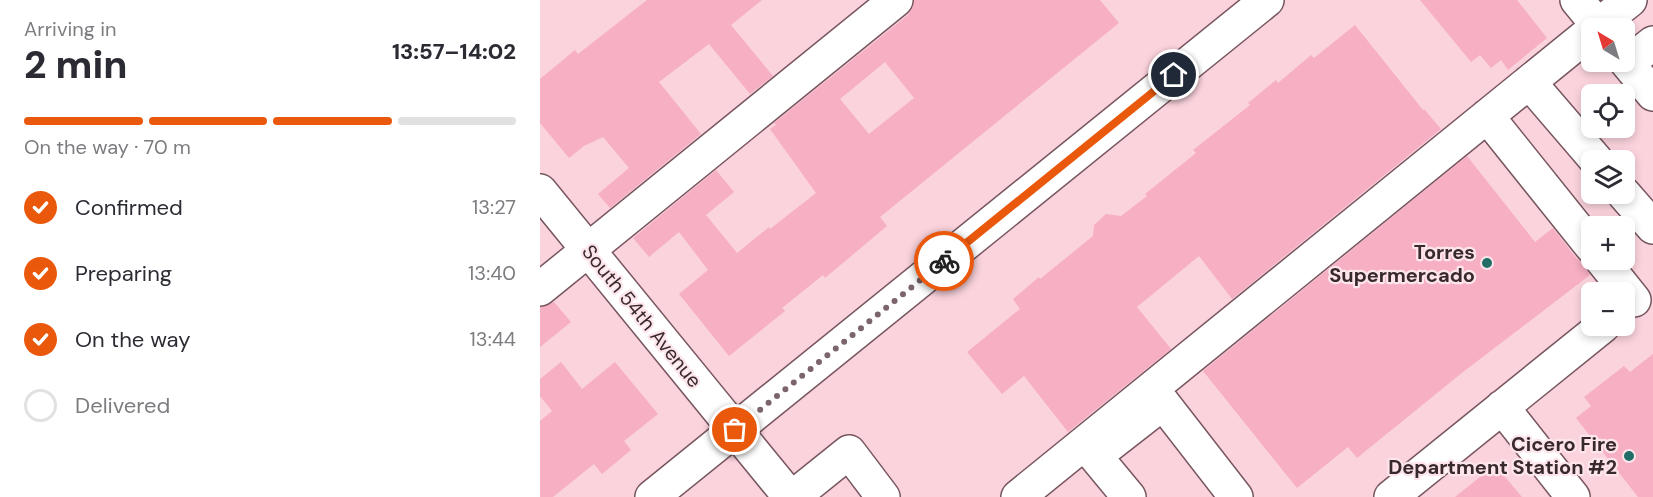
<!DOCTYPE html>
<html lang="en">
<head>
<meta charset="utf-8">
<style>
	:root { --surface:#fff; --page:#f2f2f3; --text:#2b2b33; --muted:#7c7c81; --line:#e1e1e2; --accent:#ea580c }
	body { margin:0; font-family:"DM Sans",sans-serif; background:var(--page); color:var(--text); height:100vh; display:flex; flex-direction:column; font-size:22px; white-space:nowrap }
	* { box-sizing:border-box; margin:0 }
	p { font-size:20px; color:var(--muted) }
	.icon { flex:none; width:33px; height:33px; fill:none; stroke:currentColor; stroke-width:2; stroke-linecap:round; stroke-linejoin:round }
	.map { position:relative; flex:1; overflow:hidden }
	.drawer { display:flex; flex-direction:column; background:var(--surface); width:540px }
	.drawer>* { flex:none }
	.needle { width:39px; rotate:322deg }
	.controls { position:absolute; left:1041px; top:18px; display:grid; gap:12px }
	.controls a { display:grid; place-items:center; width:54px; height:54px; border-radius:9px; background:var(--surface); box-shadow:0 3px 9px #0003; font-size:30px }
	.pin { position:absolute; display:grid; place-items:center; width:51px; height:51px; color:#fff; margin:-26px; border:3px solid #fff; border-radius:50%; box-shadow:0 2px 6px #0007 }
	.courier { position:absolute; display:grid; place-items:center; width:60px; height:60px; margin:-30px; border:4px solid #ea580c; border-radius:50%; background:#fff; color:#222; box-shadow:0 2px 8px #0007 }
	.head em { font-style:normal; font-weight:800 }
	.head div { display:flex; flex-direction:column-reverse }
	.head { display:flex; align-items:center; justify-content:space-between; height:102px; padding:0 24px }
	h1 { font-size:39px; font-weight:800; line-height:45px }
	.bar { display:grid; grid-template-columns:repeat(4,1fr); gap:9px 6px; align-content:center; height:72px; padding:0 24px }
	.bar i { height:8px; border-radius:4px; background:var(--line) }
	.bar .on { background:var(--accent) }
	.bar p { grid-column:span 4 }
	ol { padding:0 24px; list-style:none }
	li { display:flex; align-items:center; gap:18px; height:66px }
	li p { margin-inline-start:auto }
	li .icon { padding:6px; border-radius:50%; background:var(--accent); color:#fff; stroke-width:4 }
	li:last-child { color:var(--muted) }
	li i { width:33px; height:33px; border:3px solid var(--line); border-radius:50% }
	main { display:flex; flex:1; min-height:0 }
	.map>svg:first-child { display:block }
	.building { fill:#f6afc3; fill-rule:evenodd }
	.lines { fill:none; stroke-linecap:round; stroke-linejoin:round }
	.minor-casing { stroke:#77565f; stroke-width:36 }
	.minor { stroke:#fff; stroke-width:33 }
	.done { stroke:#7c646b; stroke-width:6; stroke-dasharray:0 10.8 }
	.route { stroke:#ea580c; stroke-width:8 }
	.poi-dot { fill:#236d67; stroke:#fde5eb; stroke-width:2 }
	.labels { text-anchor:middle; stroke-width:4.5; stroke-linejoin:round; paint-order:stroke }
	.poi-label { font-size:20px; font-weight:bold; fill:#38292d; stroke:#fde5eb; text-anchor:end }
	.street-label { font-size:20px; fill:#38292d; stroke:#fde5eb }
</style>
</head>
<body>
<main>
<section class="drawer">
<div class="head"><div><h1>2 min</h1><p>Arriving in</p></div><em>13:57–14:02</em></div>
<div class="bar"><i class="on"></i><i class="on"></i><i class="on"></i><i></i><p>On the way · 70 m</p></div>
<ol>
<li><svg class="icon" aria-label="check" viewBox="0 0 24 24"><path d="M5 12l5 5 9-10"/></svg>Confirmed<p>13:27</p></li>
<li><svg class="icon" aria-label="check" viewBox="0 0 24 24"><path d="M5 12l5 5 9-10"/></svg>Preparing<p>13:40</p></li>
<li><svg class="icon" aria-label="check" viewBox="0 0 24 24"><path d="M5 12l5 5 9-10"/></svg>On the way<p>13:44</p></li>
<li><i></i>Delivered</li>
</ol>
</section>
<div class="map">
<svg width="1113" height="497" viewBox="0 0 1113 497">
	<rect width="100%" height="100%" fill="#fbd3dd"/>
	<path class="building" d="M107,0H222L191,25L233,76L210,94L169,44L119,82L161,134L70,208L58,194L89,168L63,137L44,146L29,158L0,123V79L35,50L38,54Z
		M374,0H560L579,23L340,217L347,226L285,278L283,275L242,308L245,311L189,356L139,294L168,270L139,232L109,257L93,238L176,170L194,192L166,215L197,253L229,227L230,229L276,193L230,129L236,125L234,123L368,15L373,7ZM345,62L374,98L329,134L300,99Z
		M880,0H977L1007,38L968,70L961,60L951,68L940,55L931,62Z
		M815,25L883,110L884,109L901,129L692,299L659,256L597,307L631,349L528,432L484,376L462,394L427,352L480,309L473,299L499,277L500,279L553,236L554,225L566,214L581,216L607,196L605,194L656,153L653,150L710,105L708,103L736,80L738,83L771,55L774,58Z
		M927,156L995,242L1013,228L1037,259L1044,263L1050,275L923,372L817,458L808,447L757,488L663,371Z
		M14,302L31,322L0,347V307Z
		M1113,354V497H1098L1036,418L1051,406L1044,397L1084,366L1090,372Z
		M21,362L42,389L75,362L118,414L84,441L91,450L62,474L54,464L13,497H0V421L12,411L0,396V379Z
		M955,465L982,497H915Z"/>
	<g class="lines">
		<g class="minor-casing">
			<path id="minor" d="M1037,0L1060,28
				M1055,28L1090,0
				M1084,59L1113,94
				M1088,63L1113,43
				M989,82L1056,160
				M947,116L1052,247
				M0,191L250,497
				M1084,194L1113,227
				M1062,260L1094,300
				M0,289L356,0
				M962,407L1033,497
				M112,497L727,0
				M253,497L309,452L343,497
				M478,497L1052,31
				M589,497L555,456L623,403L696,497
				M851,497L1063,326"/>
		</g>
		<use href="#minor" class="minor"/>
	</g>
	<g class="lines">
		<path class="done" d="M195,430L404,261"/>
		<path class="route" d="M404,261L634,75"/>
	</g>
	<g class="poi-dot">
		<circle cx="947" cy="263" r="6"/>
		<circle cx="1089" cy="456" r="6"/>
	</g>
	<g class="labels">
		<g class="poi-label">
			<text x="935" y="259">Torres<tspan x="935" dy="23">Supermercado</tspan></text>
			<text x="1077" y="451">Cicero Fire<tspan x="1077" dy="23">Department Station #2</tspan></text>
		</g>
		<g class="street-label">
			<text transform="translate(102 316) rotate(51)" y="7">South 54th Avenue</text>
		</g>
	</g>
</svg>
<div class="controls">
<a><svg class="needle" viewBox="-14 -14 28 28"><path d="M0-13l5 13h-10z" fill="#e53935"/><path d="M0 13l5-13h-10z" fill="#7c7c81"/></svg></a>
<a><svg class="icon" aria-label="locate" viewBox="0 0 24 24"><circle cx="12" cy="12" r="6"/><path d="M12 2v4M12 18v4M2 12h4M18 12h4"/></svg></a>
<a><svg class="icon" aria-label="layers" viewBox="0 0 24 24"><path d="M12 4l9 5-9 5-9-5zM3 14l9 5 9-5"/></svg></a>
<a>+</a>
<a>−</a>
</div>
<div class="pin" style="left:195px;top:430px;background:#ea580c"><svg class="icon" aria-label="bag" viewBox="0 0 24 24"><path d="M5 8h14l-1 12H6zM9 8a3 3 0 0 1 6 0"/></svg></div>
<div class="pin" style="left:634px;top:75px;background:#1f2937"><svg class="icon" aria-label="home" viewBox="0 0 24 24"><path d="M3 11l9-7 9 7M6 9v11h12V9"/></svg></div>
<div class="courier" style="left:404px;top:261px"><svg class="icon" aria-label="bike" viewBox="0 0 24 24"><circle cx="6" cy="16" r="4"/><circle cx="18" cy="16" r="4"/><path d="M6 16l4-8h5l3 8M10 8l3 8H6M13 5h3"/></svg></div>
</div>
</main>
</body>
</html>
